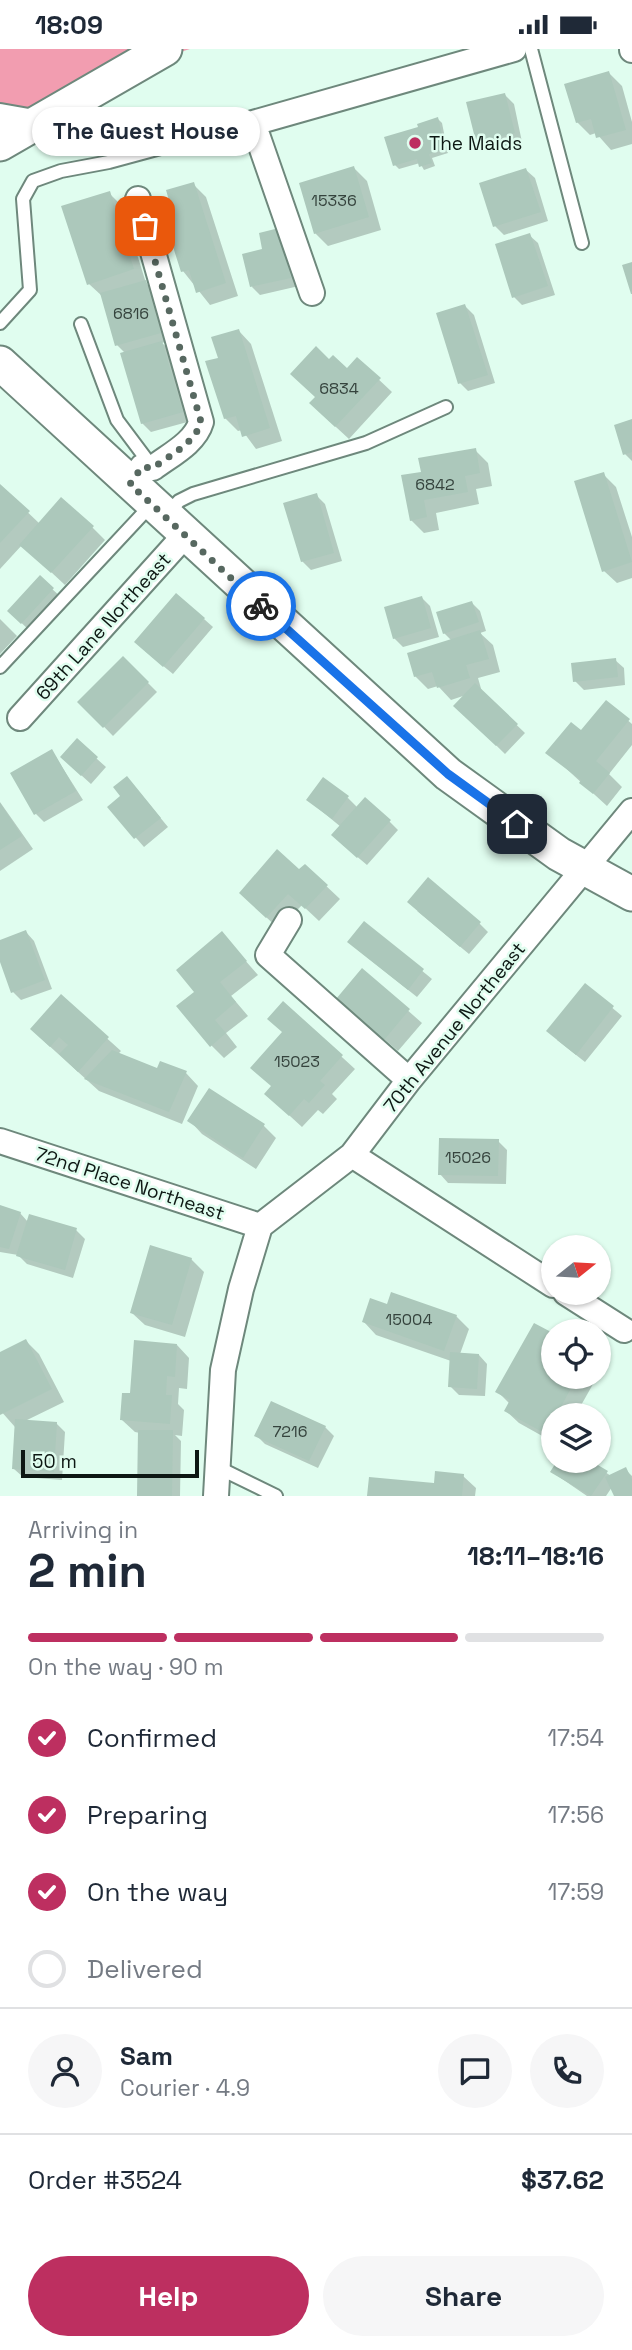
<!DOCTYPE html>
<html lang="en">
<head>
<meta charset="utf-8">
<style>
	:root { --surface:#fff; --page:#f6f6f7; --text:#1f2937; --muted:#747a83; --line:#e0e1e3; --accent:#bd2f60 }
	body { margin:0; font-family:"Space Grotesk",sans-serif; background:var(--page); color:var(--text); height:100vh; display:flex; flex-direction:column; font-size:26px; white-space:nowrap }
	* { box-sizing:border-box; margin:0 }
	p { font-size:23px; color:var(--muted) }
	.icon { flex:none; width:38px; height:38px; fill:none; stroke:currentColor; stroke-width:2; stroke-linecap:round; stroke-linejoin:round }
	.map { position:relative; height:1447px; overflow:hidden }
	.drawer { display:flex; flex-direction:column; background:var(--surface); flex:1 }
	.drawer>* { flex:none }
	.needle { width:46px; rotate:72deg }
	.controls { position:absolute; left:541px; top:1186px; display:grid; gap:14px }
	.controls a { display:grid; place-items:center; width:70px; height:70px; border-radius:50%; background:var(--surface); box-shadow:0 2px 5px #0004; font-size:35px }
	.scale { position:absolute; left:21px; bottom:18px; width:178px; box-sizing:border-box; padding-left:7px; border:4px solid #0d1713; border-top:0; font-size:19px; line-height:24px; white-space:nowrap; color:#0d1713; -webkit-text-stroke:5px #e0fdef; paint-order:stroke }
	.pin { position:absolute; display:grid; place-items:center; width:60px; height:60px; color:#fff; margin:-30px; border-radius:14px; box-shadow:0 4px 10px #0006 }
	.courier { position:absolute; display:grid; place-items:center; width:70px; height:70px; margin:-35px; border:5px solid #1a73e8; border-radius:50%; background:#fff; color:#222; box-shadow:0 2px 9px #0007 }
	.bubble { position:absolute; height:49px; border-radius:24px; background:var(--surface); box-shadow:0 2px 5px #0004; font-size:23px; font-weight:700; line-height:49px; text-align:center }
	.summary em { font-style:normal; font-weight:700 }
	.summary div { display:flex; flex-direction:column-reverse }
	.summary { display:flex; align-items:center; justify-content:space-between; height:119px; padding:0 28px }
	h1 { font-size:46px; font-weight:700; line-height:52px }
	.bar { display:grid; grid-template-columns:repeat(4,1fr); gap:10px 7px; align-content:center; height:84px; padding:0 28px }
	.bar i { height:9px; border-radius:5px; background:var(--line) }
	.bar .selected { background:var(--accent) }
	.bar p { grid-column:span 4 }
	.line { display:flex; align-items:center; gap:18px; padding:0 28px; border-top:2px solid var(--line) }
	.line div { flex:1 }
	.round { display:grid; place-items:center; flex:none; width:74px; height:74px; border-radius:37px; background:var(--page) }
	ol { padding:0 28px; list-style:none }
	li { display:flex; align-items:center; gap:21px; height:77px }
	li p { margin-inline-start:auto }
	li .icon { padding:7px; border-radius:50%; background:var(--accent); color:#fff; stroke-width:4 }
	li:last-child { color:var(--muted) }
	li i { width:38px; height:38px; border:4px solid var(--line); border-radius:50% }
	.cta { display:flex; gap:14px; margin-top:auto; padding:14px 28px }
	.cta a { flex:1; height:80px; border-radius:42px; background:var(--accent); color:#fff; font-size:28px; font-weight:700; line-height:80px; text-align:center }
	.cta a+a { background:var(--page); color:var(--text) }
	.status { display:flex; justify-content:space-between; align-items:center; height:49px; padding:0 35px; background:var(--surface); direction:ltr }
	.status svg { height:19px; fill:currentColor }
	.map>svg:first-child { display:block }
	.forest { fill:#f29db0 }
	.shadow { fill:#0003 }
	.building { fill:#acc8bb }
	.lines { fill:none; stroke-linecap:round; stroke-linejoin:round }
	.lane-casing { stroke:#6e887c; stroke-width:16 }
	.street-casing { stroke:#6e887c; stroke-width:28 }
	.secondary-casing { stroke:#6e887c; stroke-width:37 }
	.lane { stroke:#fff; stroke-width:12 }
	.street { stroke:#fff; stroke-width:24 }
	.secondary { stroke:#fff; stroke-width:33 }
	.done { stroke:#576860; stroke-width:7; stroke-dasharray:0 12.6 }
	.route { stroke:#1a73e8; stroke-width:9 }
	.poi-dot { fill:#bd2f60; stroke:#e0fdef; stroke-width:2.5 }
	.labels { text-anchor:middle; stroke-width:5; stroke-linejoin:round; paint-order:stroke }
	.number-label { font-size:16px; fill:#35433d }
	.poi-label { font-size:19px; fill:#0d1713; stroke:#e0fdef; text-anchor:start }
	.street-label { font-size:19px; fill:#0d1713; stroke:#e0fdef }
</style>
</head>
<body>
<div class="status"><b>18:09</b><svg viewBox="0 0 49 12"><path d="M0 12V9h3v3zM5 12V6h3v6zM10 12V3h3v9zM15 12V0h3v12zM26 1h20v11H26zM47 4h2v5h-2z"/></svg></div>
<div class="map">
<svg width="632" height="1447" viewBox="0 0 632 1447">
	<rect width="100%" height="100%" fill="#e0fdef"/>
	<path class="forest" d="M0,0H190L132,18L0,96Z"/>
	<path class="shadow" d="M609,24L622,37L632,73V95L611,101L596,84L590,86L577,73Z
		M505,46L514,55L522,93L486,101L477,93Z
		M438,70L442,74L448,104L432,109L435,117L424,121L420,114L399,120L395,116L421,79Z
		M354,119L367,132L381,181L328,197L315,184Z
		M526,121L535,129L548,172L504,186L495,177Z
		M193,135L206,148L238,247L210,256L183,222L175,163Z
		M109,144L122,157L146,234L154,242L169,292L162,294L171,302L191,372L151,383L142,374L125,304L117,296L102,247L89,235Z
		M278,181L299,237L260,246L252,238L265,202Z
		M529,186L538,194L555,246L522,256L514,248Z
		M465,257L474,266L495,334L468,342L460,334Z
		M239,282L251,295L282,392L256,400L242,381L238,382L225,369L220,310Z
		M357,310L392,343L349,390L324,367L317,348L329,312L347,321Z
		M632,372V412L625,405Z
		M475,401L488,414L492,437L476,440L479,455L436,464L439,481L424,484L411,471L423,424Z
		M603,425L616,438L632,488V529L617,534L604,522Z
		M0,437L40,475L92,478L105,491L65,536L22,496L0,520Z
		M316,446L325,455L342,512L311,521L302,512Z
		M40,529L62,549L31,583L9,562Z
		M422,549L430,557L439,588L403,598L394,589Z
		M472,554L480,562L486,582L480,584L493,596L500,623L478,629L482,643L525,684L505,705L456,657L466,646L451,651L438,637L428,640L415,627L452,592L444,584Z
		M0,570L17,587L0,605Z
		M204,570L213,578L173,625L145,602Z
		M123,609L157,643L113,687L80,653Z
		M615,611L624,619L625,636L584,641L575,632Z
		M606,653L632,675V696L609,725L622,738L607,757L548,703L582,683Z
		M77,692L106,718L91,735L71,717Z
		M52,702L83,751L44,773L36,765Z
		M135,738L168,778L144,798L109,758Z
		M348,749L358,759L389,772L398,781L367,816L342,795L341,778L308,751Z
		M0,753L33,800L0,822Z
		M305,817L340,850L319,872L302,856L279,880L254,857Z
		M417,862L479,874L488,883L469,905Z
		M364,874L432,930L417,948L358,901Z
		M26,883L34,892L52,940L21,951L13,943L0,908V892Z
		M222,885L258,926L231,947L248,967L226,984L237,998L224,1009L211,996L196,943Z
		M362,921L422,974L398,1002L351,962Z
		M585,936L622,967L585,1013L557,991Z
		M61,948L121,1002L118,1005L158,1021L186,1024L198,1037L182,1075L99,1042L45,993Z
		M283,954L355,1020L332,1045L337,1050L323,1065L318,1061L302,1078L279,1057L273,1038L284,984Z
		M190,1072L264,1077L276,1089L256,1120L202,1085Z
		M498,1092L507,1101L506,1135L448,1134L440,1125Z
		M0,1158L20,1164L28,1173L76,1181L85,1190L73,1229L27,1215L18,1206L0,1203Z
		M191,1210L204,1223L185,1288L145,1276L132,1264Z
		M388,1258L456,1267L469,1280L460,1305L479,1306L487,1315L485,1347L459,1346L450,1337L451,1312L376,1286L364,1273Z
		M553,1286V1328H597L575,1367H553V1393L519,1374L506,1362L510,1355L497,1342Z
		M26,1292L39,1305L64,1353L25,1372L56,1374L65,1383L62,1431L23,1428L14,1420L15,1378L0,1361V1305Z
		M177,1296L189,1309L187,1340L179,1339L178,1355L184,1361L182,1387L175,1386L181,1392L180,1447H139L140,1384L135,1383L122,1371Z
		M325,1378L334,1387L318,1419L265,1395L256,1386Z
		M598,1401L603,1405L596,1417L611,1427L626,1421L632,1427V1447H616L612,1438L606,1447H587L552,1423L559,1412H598Z
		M463,1427L476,1439L475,1447H368L435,1436Z"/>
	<path class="building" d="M609,22L626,81L596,89L591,70L576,74L564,35Z
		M505,44L515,84L476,93L466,53Z
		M438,68L445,100L429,105L432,114L419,118L417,110L393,117L384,88L418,78L417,75Z
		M354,117L369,168L314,185L299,134Z
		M526,119L541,163L493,178L479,134Z
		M194,133L226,234L196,244L189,221L181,223L163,166L172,162L166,141Z
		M110,142L134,220L87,236L61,157Z
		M279,179L291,229L250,238L242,205L262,200L259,184Z
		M530,184L548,237L512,249L495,195Z
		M632,213V245H631L622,216Z
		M146,231L161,284L115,297L100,244Z
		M465,255L488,326L458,335L436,264Z
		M239,280L270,379L242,388L236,367L224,370L205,312L218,309L211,288Z
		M162,292L183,363L141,375L120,304Z
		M316,297L329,310L333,306L347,319L357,308L381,329L335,378L309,354L315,348L290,325Z
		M632,370V403L623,406L614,376Z
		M476,399L480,424L465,427L468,443L424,451L427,468L410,472L401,426L421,423L418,409Z
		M604,423L632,513L602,523L574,432Z
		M0,435L30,462L0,494Z
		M317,444L334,504L301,513L283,454Z
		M61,448L94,477L51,524L19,496Z
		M40,526L54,539L21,575L7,562Z
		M176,544L205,569L163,618L134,593Z
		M422,547L431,579L393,590L384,558Z
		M472,552L479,573L443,585L436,563Z
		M480,581L489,610L466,616L470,629L437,639L432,623L414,628L407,604Z
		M123,607L149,633L103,679L77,653Z
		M616,609L618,628L573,633L571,614Z
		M475,634L518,675L496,697L453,657Z
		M606,651L630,670L596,712L610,724L593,745L579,734L581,731L545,704L571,673L581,681Z
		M77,689L98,708L81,727L60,708Z
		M52,700L76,742L34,766L10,724Z
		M127,727L161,769L134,790L107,758L120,747L113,738Z
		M323,728L349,747L332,770L306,751Z
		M365,748L391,771L357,809L331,786Z
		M0,754L22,787L0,801Z
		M277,800L299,820L305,815L328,836L305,860L288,845L266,869L239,844Z
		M428,828L481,873L460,898L407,853Z
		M364,872L424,920L408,941L347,893Z
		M26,881L45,931L11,944L0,913V891Z
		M222,882L247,912L220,933L236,953L215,971L226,984L210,998L176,957L194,943L176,921Z
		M362,919L410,960L384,991L336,950Z
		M585,934L614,957L576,1006L546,982Z
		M61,945L109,988L78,1023L59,1005L68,996L59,988L50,998L30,980Z
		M283,952L343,1006L320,1032L325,1036L309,1054L304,1050L289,1067L264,1045L271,1037L250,1019L282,983L267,970Z
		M112,1001L157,1019L160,1012L187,1022L169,1063L84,1030Z
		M209,1039L265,1075L243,1109L187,1072Z
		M439,1089L499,1090L498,1127L438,1126Z
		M0,1156L21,1163L9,1200L0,1198Z
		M29,1165L77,1179L65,1221L16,1207Z
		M150,1196L192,1209L172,1276L130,1264Z
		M391,1243L457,1266L444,1302L362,1273L370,1249L387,1255Z
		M534,1274L553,1284V1328H577L556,1367H553L546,1385L504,1362L510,1351L495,1343Z
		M26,1290L52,1340L0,1366V1303Z
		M134,1291L177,1295L175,1328L167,1327L166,1346H172L170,1375L120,1371L122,1344H130Z
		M450,1303L479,1305L477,1340L448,1338Z
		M271,1352L326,1377L309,1412L254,1387Z
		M15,1370L57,1373L54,1423L12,1420Z
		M138,1381H173L172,1447H137Z
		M557,1412H591L608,1422L591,1447L550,1423Z
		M626,1418L632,1431V1447H614L605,1428Z
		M435,1422L464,1425L462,1447H367L369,1428L434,1434Z"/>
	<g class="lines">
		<g class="lane-casing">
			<path id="lane" d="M531,0L582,194
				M0,274L30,241L23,150L33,132L61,122L109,113L253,74
				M81,275L117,371L153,419
				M166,466L179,452L193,445L366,394L446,358
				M0,618L152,455
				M217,1418L276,1447"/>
		</g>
		<g class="street-casing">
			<path id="street" d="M632,0V1
				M0,67L34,73
				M312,244L253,74L514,0
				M130,435L142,418L153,419C170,406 195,394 201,373L138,150
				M20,669L186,485
				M289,871L268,906L409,1031
				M0,1092L260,1177
				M352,1106L553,1236
				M260,1177L352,1106L409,1031L632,762
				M566,1244L624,1281
				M216,1447L223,1321L241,1240L260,1177"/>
		</g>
		<g class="secondary-casing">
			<path id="secondary" d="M0,95L165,0
				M0,314L448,725L559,805L632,845"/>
		</g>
		<use href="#lane" class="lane"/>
		<use href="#street" class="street"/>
		<use href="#secondary" class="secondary"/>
	</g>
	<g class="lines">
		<path class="done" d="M145,177L201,373C195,394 170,406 153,419L142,418L130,435L261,557"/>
		<path class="route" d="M261,557L448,725L517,775"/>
	</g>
	<circle class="poi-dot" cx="415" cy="94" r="7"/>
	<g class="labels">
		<g class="number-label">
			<text x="334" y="157">15336</text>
			<text x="131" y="270">6816</text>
			<text x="339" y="345">6834</text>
			<text x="435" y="441">6842</text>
			<text x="297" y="1018">15023</text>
			<text x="468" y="1114">15026</text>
			<text x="409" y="1276">15004</text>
			<text x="290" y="1388">7216</text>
		</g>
		<g class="poi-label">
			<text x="429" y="101">The Maids</text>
		</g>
		<g class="street-label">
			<text transform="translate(103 577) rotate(-48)" y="7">69th Lane Northeast</text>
			<text transform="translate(454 978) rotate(-51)" y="7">70th Avenue Northeast</text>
			<text transform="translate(130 1134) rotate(18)" y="7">72nd Place Northeast</text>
		</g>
	</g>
</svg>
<div class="controls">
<a><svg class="needle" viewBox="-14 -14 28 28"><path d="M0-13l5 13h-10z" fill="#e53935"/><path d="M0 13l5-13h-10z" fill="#747a83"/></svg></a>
<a><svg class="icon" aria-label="locate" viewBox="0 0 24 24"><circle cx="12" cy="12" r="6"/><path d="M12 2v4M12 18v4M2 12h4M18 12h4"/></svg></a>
<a><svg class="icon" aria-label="layers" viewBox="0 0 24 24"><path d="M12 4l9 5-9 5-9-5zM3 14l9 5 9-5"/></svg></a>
</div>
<div class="scale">50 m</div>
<div class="pin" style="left:145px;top:177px;background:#ea580c"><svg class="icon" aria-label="bag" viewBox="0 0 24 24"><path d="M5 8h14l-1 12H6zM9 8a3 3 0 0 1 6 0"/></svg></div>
<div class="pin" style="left:517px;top:775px;background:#1f2937"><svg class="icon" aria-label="home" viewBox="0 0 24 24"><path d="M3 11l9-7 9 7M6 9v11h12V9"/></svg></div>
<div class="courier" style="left:261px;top:557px"><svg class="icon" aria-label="bike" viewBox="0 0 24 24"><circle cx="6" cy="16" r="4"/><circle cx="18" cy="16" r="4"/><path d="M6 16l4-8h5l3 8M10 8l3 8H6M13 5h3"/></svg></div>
<div class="bubble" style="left:32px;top:58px;width:228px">The Guest House</div>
</div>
<section class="drawer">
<div class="summary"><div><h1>2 min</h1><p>Arriving in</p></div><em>18:11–18:16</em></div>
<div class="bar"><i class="selected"></i><i class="selected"></i><i class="selected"></i><i></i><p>On the way · 90 m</p></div>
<ol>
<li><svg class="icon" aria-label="check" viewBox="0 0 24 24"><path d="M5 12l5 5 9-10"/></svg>Confirmed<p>17:54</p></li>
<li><svg class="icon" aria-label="check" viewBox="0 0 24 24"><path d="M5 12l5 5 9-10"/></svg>Preparing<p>17:56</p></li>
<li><svg class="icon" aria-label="check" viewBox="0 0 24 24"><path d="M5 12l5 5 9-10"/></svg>On the way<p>17:59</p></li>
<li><i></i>Delivered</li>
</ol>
<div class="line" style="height:126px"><a class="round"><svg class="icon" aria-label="person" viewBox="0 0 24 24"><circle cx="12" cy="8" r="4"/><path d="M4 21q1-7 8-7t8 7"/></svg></a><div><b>Sam</b><p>Courier · 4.9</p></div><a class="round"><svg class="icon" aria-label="chat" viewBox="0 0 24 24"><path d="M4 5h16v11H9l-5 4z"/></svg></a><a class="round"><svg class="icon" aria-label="phone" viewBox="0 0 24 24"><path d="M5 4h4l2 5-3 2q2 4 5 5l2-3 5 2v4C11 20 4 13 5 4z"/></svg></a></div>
<div class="line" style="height:91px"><div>Order #3524</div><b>$37.62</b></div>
<div class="cta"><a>Help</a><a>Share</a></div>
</section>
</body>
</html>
